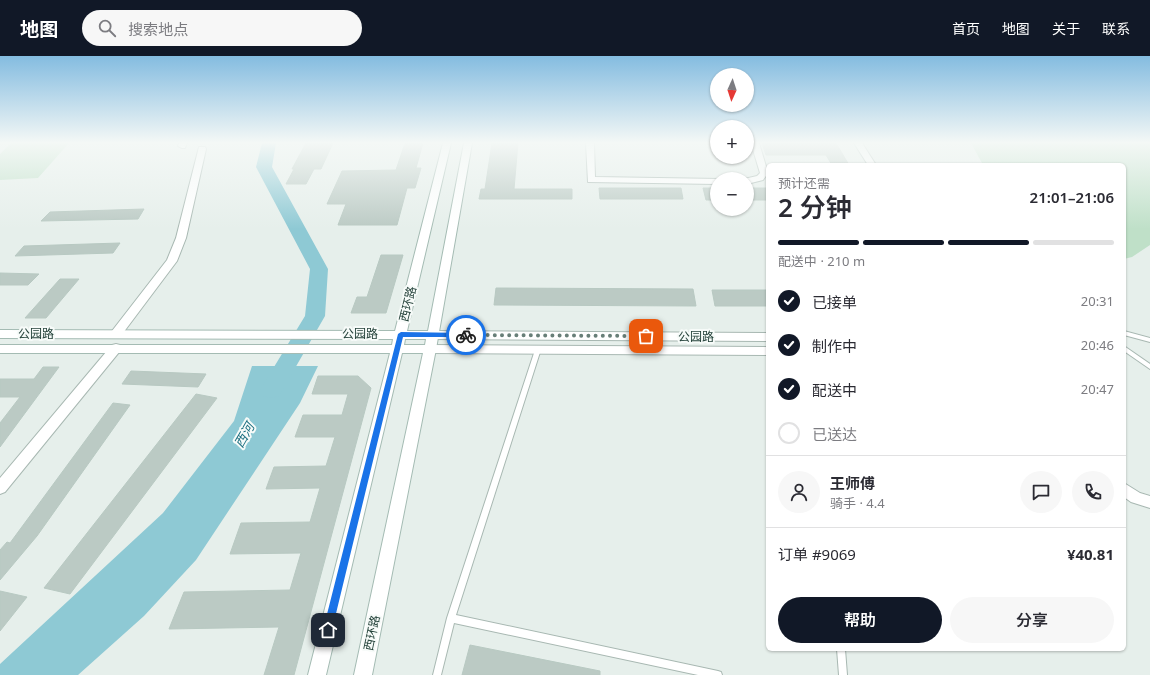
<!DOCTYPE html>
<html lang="zh">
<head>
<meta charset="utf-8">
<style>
	:root { --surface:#fff; --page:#f7f7f7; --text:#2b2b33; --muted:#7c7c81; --line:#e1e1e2; --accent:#111827 }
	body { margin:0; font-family:"Noto Sans","Noto Sans SC",sans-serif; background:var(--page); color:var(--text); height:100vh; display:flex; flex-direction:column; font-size:15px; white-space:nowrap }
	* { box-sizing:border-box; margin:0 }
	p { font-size:13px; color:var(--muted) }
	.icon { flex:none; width:22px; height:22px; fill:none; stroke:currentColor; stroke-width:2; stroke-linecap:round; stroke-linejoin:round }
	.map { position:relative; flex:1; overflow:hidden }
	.details { position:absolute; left:766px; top:107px; width:360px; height:488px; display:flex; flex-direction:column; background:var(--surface); border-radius:6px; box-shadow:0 1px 3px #0004 }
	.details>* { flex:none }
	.needle { width:26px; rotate:183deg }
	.tools { position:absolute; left:710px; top:12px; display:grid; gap:8px }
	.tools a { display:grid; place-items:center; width:44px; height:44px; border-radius:50%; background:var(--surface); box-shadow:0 1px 3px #0004; font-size:20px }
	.pin { position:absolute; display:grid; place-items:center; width:34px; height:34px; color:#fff; margin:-17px; border-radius:8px; box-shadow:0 2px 6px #0006 }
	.courier { position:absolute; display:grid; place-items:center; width:40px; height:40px; margin:-20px; border:3px solid #1a73e8; border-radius:50%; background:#fff; color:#222; box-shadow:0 1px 5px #0007 }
	.overview em { font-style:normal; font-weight:600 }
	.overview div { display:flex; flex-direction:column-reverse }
	.overview { display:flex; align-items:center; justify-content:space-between; height:68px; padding:0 12px }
	h1 { font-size:26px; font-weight:600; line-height:30px }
	.bar { display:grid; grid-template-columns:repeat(4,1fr); gap:6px 4px; align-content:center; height:48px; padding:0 12px }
	.bar i { height:5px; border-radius:3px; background:var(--line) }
	.bar .active { background:var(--accent) }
	.bar p { grid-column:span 4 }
	.line { display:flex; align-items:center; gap:10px; padding:0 12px; border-top:1px solid var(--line) }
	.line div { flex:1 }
	.round { display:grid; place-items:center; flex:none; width:42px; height:42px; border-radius:21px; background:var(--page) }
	ol { padding:0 12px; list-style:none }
	li { display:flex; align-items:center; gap:12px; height:44px }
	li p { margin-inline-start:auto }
	li .icon { padding:4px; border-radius:50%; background:var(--accent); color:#fff; stroke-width:4 }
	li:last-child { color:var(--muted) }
	li i { width:22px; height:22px; border:2px solid var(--line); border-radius:50% }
	.action { display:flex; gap:8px; margin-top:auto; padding:8px 12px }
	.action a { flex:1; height:46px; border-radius:24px; background:var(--accent); color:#fff; font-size:16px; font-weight:600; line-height:46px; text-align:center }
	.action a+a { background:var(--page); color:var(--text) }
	header { display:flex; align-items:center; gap:24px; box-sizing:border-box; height:56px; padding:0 20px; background:var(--accent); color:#fff }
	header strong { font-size:19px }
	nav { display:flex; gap:22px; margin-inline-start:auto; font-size:14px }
	.search { width:280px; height:36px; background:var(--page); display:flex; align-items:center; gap:10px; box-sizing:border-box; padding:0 14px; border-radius:22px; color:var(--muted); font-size:15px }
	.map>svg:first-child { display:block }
	.green { fill:#bfe0c8 }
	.water { fill:#8ec9d4 }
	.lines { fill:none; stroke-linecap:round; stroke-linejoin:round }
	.river { fill:#8ec9d4; fill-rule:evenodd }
	.building { fill:#bbcac4; stroke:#b8c9c2 }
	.lane-casing { stroke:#a8b8b2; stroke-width:2 }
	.street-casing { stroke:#a8b8b2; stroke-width:2 }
	.secondary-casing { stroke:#a4bbb3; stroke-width:2 }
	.lane { fill:#fff; fill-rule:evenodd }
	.street { fill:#fff; fill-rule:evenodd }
	.secondary { fill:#fff; fill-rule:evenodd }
	.route { fill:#1a73e8 }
	.done { stroke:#687f78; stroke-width:4; stroke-dasharray:0 7.2 }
	.labels { text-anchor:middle; stroke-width:4; stroke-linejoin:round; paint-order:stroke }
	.street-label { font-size:12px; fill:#24423a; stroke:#f7fbf9 }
	.water-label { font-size:13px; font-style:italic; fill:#1c6f80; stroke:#f7fbf9 }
</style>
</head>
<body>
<header>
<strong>地图</strong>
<div class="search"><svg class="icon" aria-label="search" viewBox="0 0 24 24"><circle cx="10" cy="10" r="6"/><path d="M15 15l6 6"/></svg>搜索地点</div>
<nav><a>首页</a><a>地图</a><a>关于</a><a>联系</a></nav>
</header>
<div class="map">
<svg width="1150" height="619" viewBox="0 0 1150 619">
	<rect width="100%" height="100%" fill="#e6efeb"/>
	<path class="green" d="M11,87H69L38,122L0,124V98Z
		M971,87H1150V189L1132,201L1124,203V109H983Z"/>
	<path class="water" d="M252,310H318L300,347L196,504L144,560L78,619H0V608L163,457L234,365Z"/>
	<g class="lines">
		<path class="river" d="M262,87H276L272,111L328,213L325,260L279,340L271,342L263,340L260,334L305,260L310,213L256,111Z"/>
	</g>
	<path class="building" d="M306,87H333L321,113H314L306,128H286L294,113H292Z
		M405,87H423L416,112H421L415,132H407L397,169H338L346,148H327L342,115L396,114Z
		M492,87H518L514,133H572V143H479L481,133H485Z
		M762,87H836L849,109H832L826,99H766Z
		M599,132H681L683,143H600Z
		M703,132H717V144H706Z
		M747,132H768V144H747Z
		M144,153L138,163L41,165L50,156Z
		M120,187L113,197L15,200L24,190Z
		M381,199H403L386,257H351L357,241H367Z
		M0,217L39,218L28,229H0Z
		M60,223H79L46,262H25Z
		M496,232L693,233L696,250L494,249Z
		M712,234H768V250H715Z
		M43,311H59L0,391V367L20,341H0V323H34Z
		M131,315L206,318L198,331L122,328Z
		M318,320H358L371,332L294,619H264L279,571L169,573L184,536L290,534L301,497L230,498L241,467L310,466L320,432L266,433L274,411L326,410L335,381H295L303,359H342L348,338H312Z
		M196,338L217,342L70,538L44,532Z
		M113,347L130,349L37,480L0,524V494L7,486L10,487Z
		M0,535L27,541L0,575Z
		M470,589L600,615V619H462Z"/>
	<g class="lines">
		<g class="lane-casing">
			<path id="lane" d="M1124,275L1150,282V286L1124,279Z
				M1124,290L1150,308V313L1124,295Z
				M536,291H540L541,293L456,559L718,615L721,616L722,619H698L454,567L441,619H433L447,562Z
				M837,593H845L847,619H839Z"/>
		</g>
		<g class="street-casing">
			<path id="street" d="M179,87H187L185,92H182L178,90Z
				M586,87H594L595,121L720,123H717V128L588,126Z
				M751,87H759L768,117L763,124L747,128V123H744L757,120L760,117Z
				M854,87H862L876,109H868Z
				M199,91H205L206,93L186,182L177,205L120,281H112L110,278L112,275L167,204L176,182Z
				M432,275L768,277V285L432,283L428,282L426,279L428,276Z
				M116,288L120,289L122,292L120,295L5,436L0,438V422L112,289Z
				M430,289L768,291V299L430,297L426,296L424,293L426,290Z
				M1124,427L1140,437L1150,440V452L1131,446L1124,441Z"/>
		</g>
		<g class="secondary-casing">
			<path id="secondary" d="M443,87H451L407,275H428L464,87H472L436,293L372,619H354L423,297H402L326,619H308L390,297H0V289H392L393,283L0,282V274L395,275ZM405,283H426L425,289H404Z"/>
		</g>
		<use href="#lane" class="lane"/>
		<use href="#street" class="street"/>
		<use href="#secondary" class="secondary"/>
	</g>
	<linearGradient id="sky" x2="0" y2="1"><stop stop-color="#84bce0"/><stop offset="0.5" stop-color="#f4f8f6"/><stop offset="1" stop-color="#f4f8f6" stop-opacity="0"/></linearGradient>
	<rect width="1150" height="173" fill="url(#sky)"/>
	<path class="route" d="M401,276L466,277L469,279L466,281H403L332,574L331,578L328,579L324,578L323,574L398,278Z"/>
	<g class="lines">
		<path class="done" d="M466,279L646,280"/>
	</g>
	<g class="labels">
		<g class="street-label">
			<text transform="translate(408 248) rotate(-76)" y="4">西环路</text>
			<text x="36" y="282">公园路</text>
			<text x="360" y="282">公园路</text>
			<text x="696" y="285">公园路</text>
			<text transform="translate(372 577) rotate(-78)" y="4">西环路</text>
		</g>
		<g class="water-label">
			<text transform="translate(244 379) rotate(-60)" y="5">西河</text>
		</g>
	</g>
</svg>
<div class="tools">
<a><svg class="needle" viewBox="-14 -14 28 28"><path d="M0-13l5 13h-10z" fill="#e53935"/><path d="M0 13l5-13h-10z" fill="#7c7c81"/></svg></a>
<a>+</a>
<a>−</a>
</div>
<div class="pin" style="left:646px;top:280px;background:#ea580c"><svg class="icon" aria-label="bag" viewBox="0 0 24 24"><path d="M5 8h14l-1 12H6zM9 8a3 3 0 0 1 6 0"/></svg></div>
<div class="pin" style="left:328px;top:574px;background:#1f2937"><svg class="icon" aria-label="home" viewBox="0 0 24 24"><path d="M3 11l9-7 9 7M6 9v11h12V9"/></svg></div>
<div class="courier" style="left:466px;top:279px"><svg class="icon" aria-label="bike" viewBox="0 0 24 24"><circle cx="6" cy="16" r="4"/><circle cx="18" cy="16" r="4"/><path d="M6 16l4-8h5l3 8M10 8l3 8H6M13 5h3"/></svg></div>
<section class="details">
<div class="overview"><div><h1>2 分钟</h1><p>预计还需</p></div><em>21:01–21:06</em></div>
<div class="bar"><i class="active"></i><i class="active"></i><i class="active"></i><i></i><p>配送中 · 210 m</p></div>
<ol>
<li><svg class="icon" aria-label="check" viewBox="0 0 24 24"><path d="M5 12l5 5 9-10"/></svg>已接单<p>20:31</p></li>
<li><svg class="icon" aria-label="check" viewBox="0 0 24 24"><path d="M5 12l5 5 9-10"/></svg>制作中<p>20:46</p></li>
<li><svg class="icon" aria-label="check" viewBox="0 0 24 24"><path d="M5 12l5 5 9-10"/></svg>配送中<p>20:47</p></li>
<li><i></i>已送达</li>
</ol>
<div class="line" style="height:72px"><a class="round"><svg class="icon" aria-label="person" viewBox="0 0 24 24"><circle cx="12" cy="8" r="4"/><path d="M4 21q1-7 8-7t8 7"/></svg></a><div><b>王师傅</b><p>骑手 · 4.4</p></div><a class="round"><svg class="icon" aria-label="chat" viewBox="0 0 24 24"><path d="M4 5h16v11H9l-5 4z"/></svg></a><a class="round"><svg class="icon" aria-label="phone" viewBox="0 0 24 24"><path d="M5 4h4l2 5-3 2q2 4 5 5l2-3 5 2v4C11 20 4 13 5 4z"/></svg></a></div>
<div class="line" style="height:52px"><div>订单 #9069</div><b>¥40.81</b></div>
<div class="action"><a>帮助</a><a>分享</a></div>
</section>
</div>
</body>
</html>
